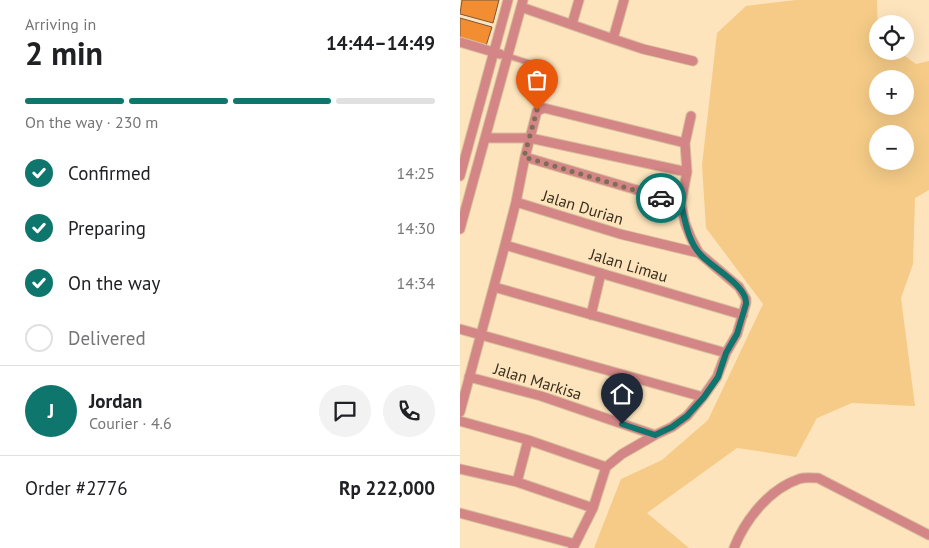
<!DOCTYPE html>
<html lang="en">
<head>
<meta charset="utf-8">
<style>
	:root { --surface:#fff; --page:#f2f2f2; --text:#202124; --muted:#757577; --line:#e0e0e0; --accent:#0f766e }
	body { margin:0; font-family:"PT Sans",sans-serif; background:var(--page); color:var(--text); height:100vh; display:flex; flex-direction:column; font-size:19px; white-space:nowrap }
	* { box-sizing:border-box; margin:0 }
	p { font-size:16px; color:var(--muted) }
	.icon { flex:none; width:28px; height:28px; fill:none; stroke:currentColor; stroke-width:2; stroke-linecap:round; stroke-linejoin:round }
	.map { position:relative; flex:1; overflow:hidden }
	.drawer { display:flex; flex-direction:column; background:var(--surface); width:460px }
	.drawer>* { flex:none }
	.buttons { position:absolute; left:409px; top:15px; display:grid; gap:10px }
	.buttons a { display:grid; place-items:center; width:45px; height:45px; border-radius:50%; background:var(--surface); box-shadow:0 5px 20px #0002; font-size:25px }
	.pin { position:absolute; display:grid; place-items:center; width:42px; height:42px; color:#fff; margin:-51px -21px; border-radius:50% 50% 50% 0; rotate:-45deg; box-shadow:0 0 5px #0007 }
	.pin .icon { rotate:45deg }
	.courier { position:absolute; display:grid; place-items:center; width:50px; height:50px; margin:-25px; border:4px solid #0f766e; border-radius:50%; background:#fff; color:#222; box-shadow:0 1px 6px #0007 }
	.summary em { font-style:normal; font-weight:800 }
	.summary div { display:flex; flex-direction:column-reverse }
	.summary { display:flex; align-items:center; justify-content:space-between; height:85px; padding:0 25px }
	h1 { font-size:32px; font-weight:800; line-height:38px }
	.bar { display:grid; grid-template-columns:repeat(4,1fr); gap:8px 5px; align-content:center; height:60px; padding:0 25px }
	.bar i { height:6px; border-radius:4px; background:var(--line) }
	.bar .on { background:var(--accent) }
	.bar p { grid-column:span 4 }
	.line { display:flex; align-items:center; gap:12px; padding:0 25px; border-top:1px solid var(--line) }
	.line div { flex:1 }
	.round { display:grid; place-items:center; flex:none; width:52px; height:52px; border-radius:26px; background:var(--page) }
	ol { padding:0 25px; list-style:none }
	li { display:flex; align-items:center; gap:15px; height:55px }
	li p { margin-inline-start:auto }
	li .icon { padding:5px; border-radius:50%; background:var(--accent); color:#fff; stroke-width:4 }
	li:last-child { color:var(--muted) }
	li i { width:28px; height:28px; border:2px solid var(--line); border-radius:50% }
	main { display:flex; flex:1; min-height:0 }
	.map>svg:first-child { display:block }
	.green { fill:#f5cb87; fill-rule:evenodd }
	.building { fill:#f28e31; stroke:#79583f }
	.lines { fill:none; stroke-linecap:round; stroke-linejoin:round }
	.lane-casing { stroke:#d6c09d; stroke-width:7 }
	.street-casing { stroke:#d6c09d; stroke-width:11 }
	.lane { stroke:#d48586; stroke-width:4.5 }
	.street { stroke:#d48586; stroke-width:9 }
	.done { stroke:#7e6e57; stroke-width:5; stroke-dasharray:0 9 }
	.route { stroke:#0f766e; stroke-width:6 }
	.labels { text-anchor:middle; stroke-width:4; stroke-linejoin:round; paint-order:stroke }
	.street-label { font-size:16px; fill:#392f20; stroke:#fde4bc }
</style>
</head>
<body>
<main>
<section class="drawer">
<div class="summary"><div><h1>2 min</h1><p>Arriving in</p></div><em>14:44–14:49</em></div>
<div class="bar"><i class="on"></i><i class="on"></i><i class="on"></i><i></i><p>On the way · 230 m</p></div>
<ol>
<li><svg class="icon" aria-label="check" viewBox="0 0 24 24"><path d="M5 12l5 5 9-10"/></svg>Confirmed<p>14:25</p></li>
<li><svg class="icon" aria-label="check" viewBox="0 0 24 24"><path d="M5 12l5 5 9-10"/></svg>Preparing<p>14:30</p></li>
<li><svg class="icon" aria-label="check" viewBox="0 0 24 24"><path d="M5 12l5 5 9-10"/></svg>On the way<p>14:34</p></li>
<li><i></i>Delivered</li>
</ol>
<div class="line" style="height:90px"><b class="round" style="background:var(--accent);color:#fff">J</b><div><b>Jordan</b><p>Courier · 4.6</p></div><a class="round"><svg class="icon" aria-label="chat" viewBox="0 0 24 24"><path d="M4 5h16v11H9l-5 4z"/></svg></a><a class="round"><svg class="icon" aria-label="phone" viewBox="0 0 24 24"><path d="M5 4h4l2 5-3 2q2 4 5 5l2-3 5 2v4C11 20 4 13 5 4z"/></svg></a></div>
<div class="line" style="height:65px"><div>Order #2776</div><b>Rp 222,000</b></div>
</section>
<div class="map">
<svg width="469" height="548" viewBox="0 0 469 548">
	<rect width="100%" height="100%" fill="#fde4bc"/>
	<path class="green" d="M336,0H417L418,51H438L456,64L469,61V190L455,198L453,264L441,298L455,406L392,403L357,418L336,457L277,448L187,513L229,548H134L161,479L202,460L248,420L303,304L246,228L242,165L257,33L286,6ZM418,79H445V106H418ZM418,134H445V161H418Z"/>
	<path class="building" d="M2,0H39L33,23L0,14Z
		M0,18L32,27L26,46L0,39Z"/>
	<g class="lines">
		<g class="lane-casing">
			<path id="lane" d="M48,56L79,66"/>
		</g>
		<g class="street-casing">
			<path id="street" d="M164,0L153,39L183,49L233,61
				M61,7L153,39
				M112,24L119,0
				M0,42L40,54
				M25,138H70L227,172
				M65,157L221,203
				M0,176L48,0
				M56,202L160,234L239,253
				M0,229L63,0
				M45,245L283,315
				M34,287L266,353
				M131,315L141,273
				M0,329L243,397
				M9,377L81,396L195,435
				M0,412L45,245L56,202L65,157L77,111L84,108L225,143
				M0,421L68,440L146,467
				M0,469L57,482L133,508
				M57,482L68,440
				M0,513L115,544
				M113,548L133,508L146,467L162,454L195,435L212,427L227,416L243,397L257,377L266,353L277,334L286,303V299L279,287L239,253L231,238L225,223L221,203L227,172L225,143L231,116
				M274,548C285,520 309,489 339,479C345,477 352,478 358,478L469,535"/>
		</g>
		<use href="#lane" class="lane"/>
		<use href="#street" class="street"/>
	</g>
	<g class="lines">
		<path class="done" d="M77,110L64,157L201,198"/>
		<path class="route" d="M162,424L195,435L212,427L227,416L244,397L258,377L266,353L277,334L286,304C288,286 251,267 240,254C228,241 225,220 221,204L201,198"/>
	</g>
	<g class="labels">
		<g class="street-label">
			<text transform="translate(123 207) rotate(17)" y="6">Jalan Durian</text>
			<text transform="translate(169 265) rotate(17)" y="6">Jalan Limau</text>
			<text transform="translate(78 381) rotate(17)" y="6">Jalan Markisa</text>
		</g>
	</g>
</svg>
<div class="buttons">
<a><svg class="icon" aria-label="locate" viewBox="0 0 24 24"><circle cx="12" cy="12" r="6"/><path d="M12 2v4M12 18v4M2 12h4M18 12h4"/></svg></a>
<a>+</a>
<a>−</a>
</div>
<div class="pin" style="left:77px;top:110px;background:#ea580c"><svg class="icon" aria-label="bag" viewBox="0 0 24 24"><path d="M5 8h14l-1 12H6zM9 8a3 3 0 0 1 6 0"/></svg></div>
<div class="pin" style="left:162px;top:424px;background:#1f2937"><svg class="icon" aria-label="home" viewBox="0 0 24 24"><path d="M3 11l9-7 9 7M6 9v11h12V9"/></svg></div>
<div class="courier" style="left:201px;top:198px"><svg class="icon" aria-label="car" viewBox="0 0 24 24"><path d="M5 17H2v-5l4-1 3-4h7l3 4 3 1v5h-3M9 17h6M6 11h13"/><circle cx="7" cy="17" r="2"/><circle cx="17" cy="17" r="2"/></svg></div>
</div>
</main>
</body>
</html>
